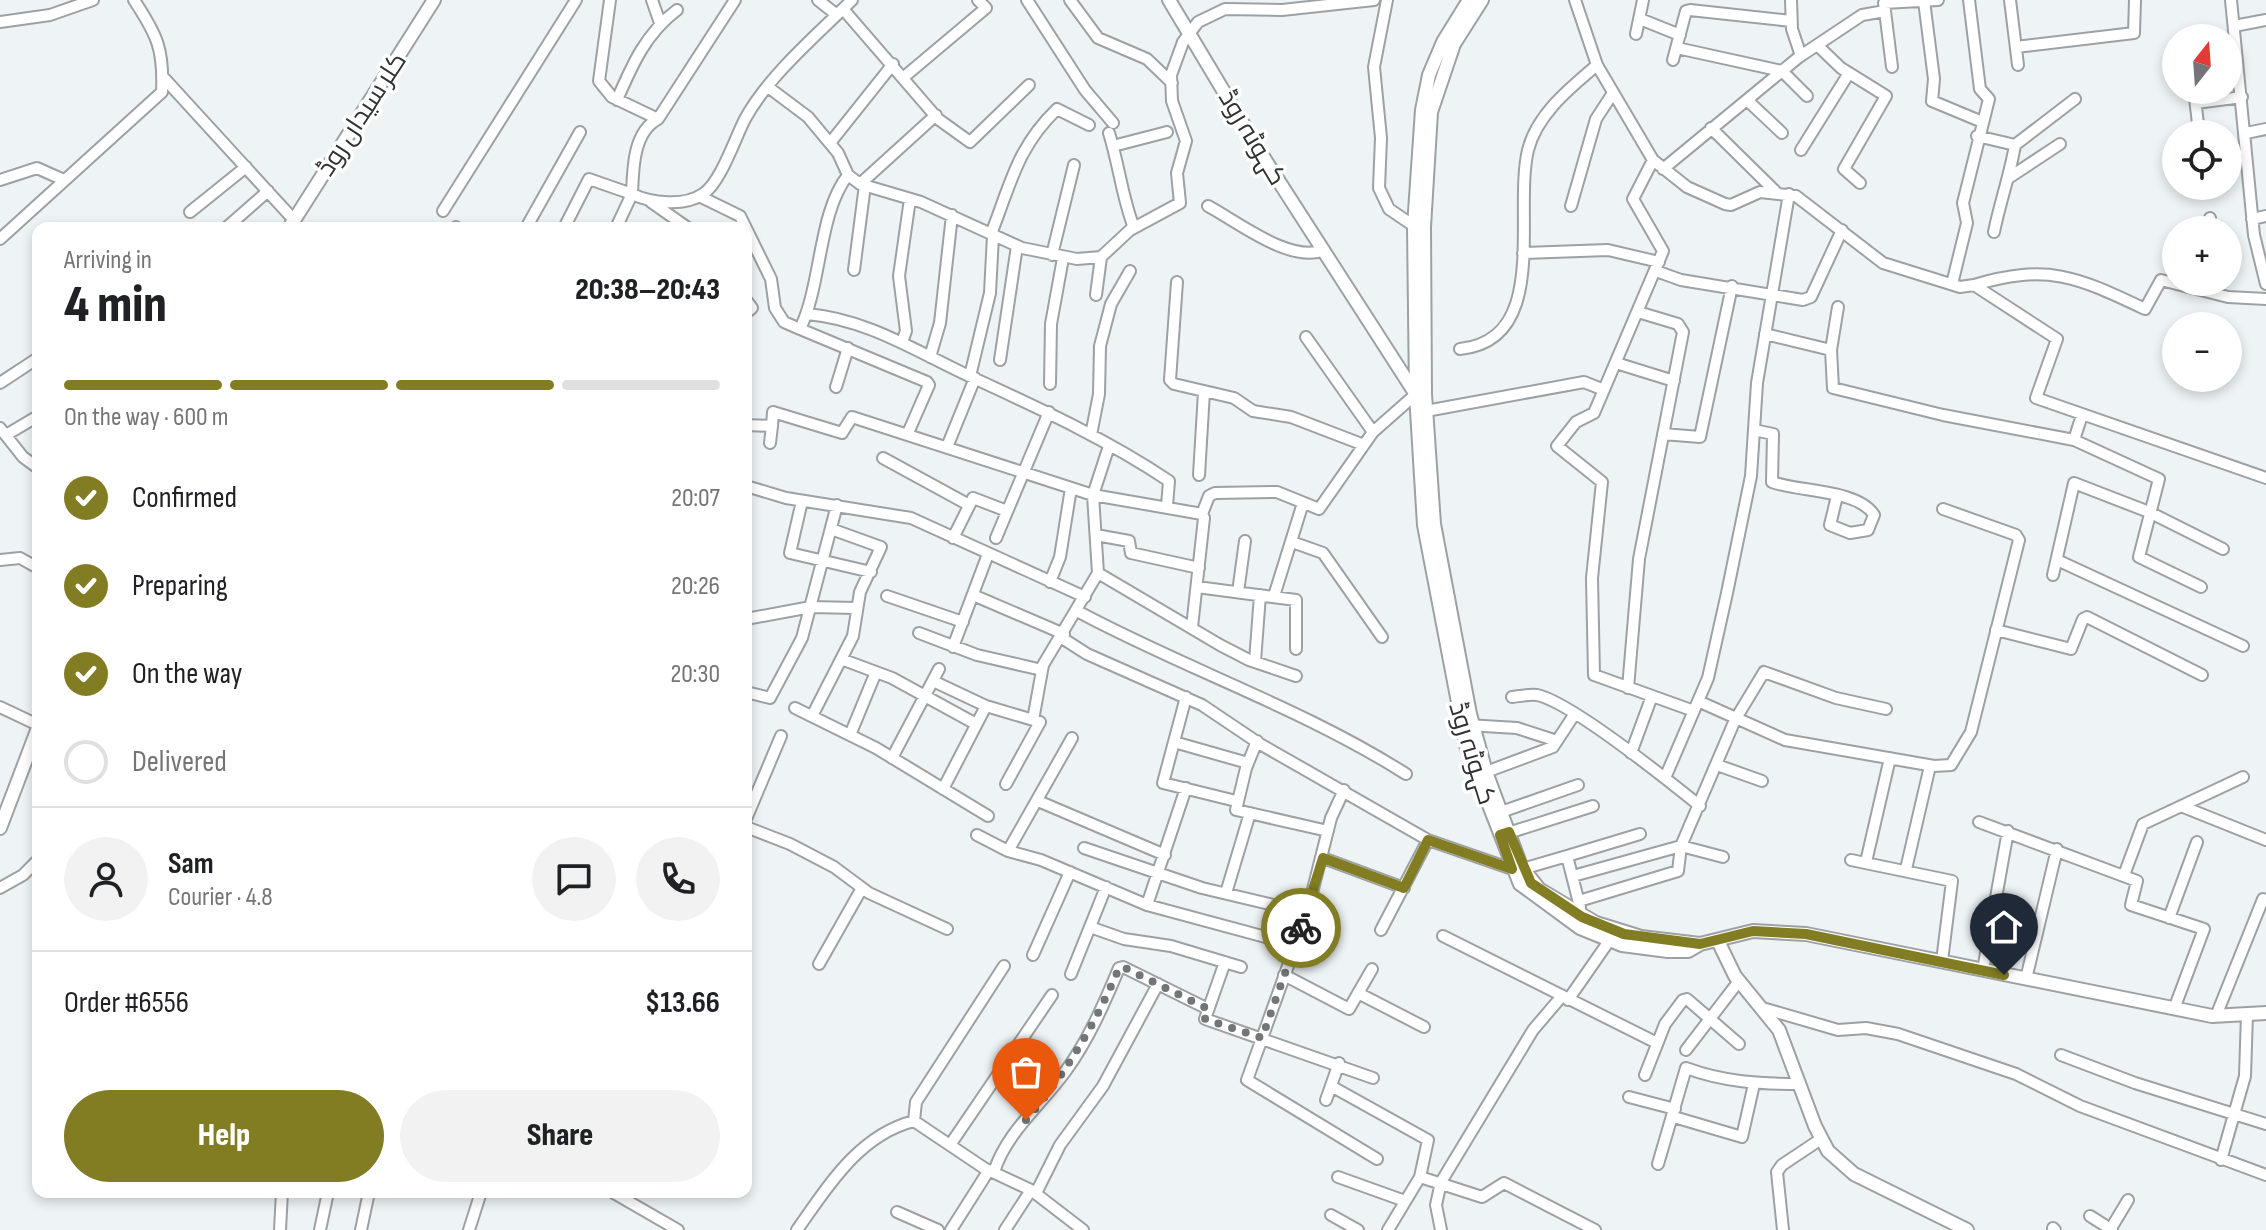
<!DOCTYPE html>
<html lang="en">
<head>
<meta charset="utf-8">
<style>
	:root { --surface:#fff; --page:#f2f2f2; --text:#202124; --muted:#757577; --line:#e0e0e0; --accent:#827c23 }
	body { margin:0; font-family:"Sofia Sans Condensed",Cairo,sans-serif; background:var(--page); color:var(--text); height:100vh; display:flex; flex-direction:column; font-size:30px; white-space:nowrap }
	* { box-sizing:border-box; margin:0 }
	p { font-size:26px; color:var(--muted) }
	.icon { flex:none; width:44px; height:44px; fill:none; stroke:currentColor; stroke-width:2; stroke-linecap:round; stroke-linejoin:round }
	.map { position:relative; flex:1; overflow:hidden }
	.details { position:absolute; left:32px; top:222px; width:720px; height:976px; display:flex; flex-direction:column; background:var(--surface); border-radius:16px; box-shadow:0 4px 12px #0003 }
	.details>* { flex:none }
	.needle { width:52px; rotate:17deg }
	.buttons { position:absolute; left:2162px; top:24px; display:grid; gap:16px }
	.buttons a { display:grid; place-items:center; width:80px; height:80px; border-radius:50%; background:var(--surface); box-shadow:0 4px 12px #0003; font-size:40px }
	.pin { position:absolute; display:grid; place-items:center; width:68px; height:68px; color:#fff; margin:-82px -34px; border-radius:50% 50% 50% 0; rotate:-45deg; box-shadow:0 0 8px #0007 }
	.pin .icon { rotate:45deg }
	.courier { position:absolute; display:grid; place-items:center; width:80px; height:80px; margin:-40px; border:6px solid #827c23; border-radius:50%; background:#fff; color:#222; box-shadow:0 2px 10px #0007 }
	.head em { font-style:normal; font-weight:800 }
	.head div { display:flex; flex-direction:column-reverse }
	.head { display:flex; align-items:center; justify-content:space-between; height:136px; padding:0 32px }
	h1 { font-size:52px; font-weight:800; line-height:60px }
	.bar { display:grid; grid-template-columns:repeat(4,1fr); gap:12px 8px; align-content:center; height:96px; padding:0 32px }
	.bar i { height:10px; border-radius:6px; background:var(--line) }
	.bar .active { background:var(--accent) }
	.bar p { grid-column:span 4 }
	.line { display:flex; align-items:center; gap:20px; padding:0 32px; border-top:2px solid var(--line) }
	.line div { flex:1 }
	.round { display:grid; place-items:center; flex:none; width:84px; height:84px; border-radius:42px; background:var(--page) }
	ol { padding:0 32px; list-style:none }
	li { display:flex; align-items:center; gap:24px; height:88px }
	li p { margin-inline-start:auto }
	li .icon { padding:8px; border-radius:50%; background:var(--accent); color:#fff; stroke-width:4 }
	li:last-child { color:var(--muted) }
	li i { width:44px; height:44px; border:4px solid var(--line); border-radius:50% }
	.button { display:flex; gap:16px; margin-top:auto; padding:16px 32px }
	.button a { flex:1; height:92px; border-radius:48px; background:var(--accent); color:#fff; font-size:32px; font-weight:800; line-height:92px; text-align:center }
	.button a+a { background:var(--page); color:var(--text) }
	.map>svg:first-child { display:block }
	.lines { fill:none; stroke-linecap:round; stroke-linejoin:round }
	.minor-casing { stroke:#9da1a4; stroke-width:14 }
	.major-casing { stroke:#9da1a4; stroke-width:16 }
	.minor { stroke:#fff; stroke-width:10 }
	.major { stroke:#fff; stroke-width:12 }
	.done { stroke:#727677; stroke-width:8; stroke-dasharray:0 14.4 }
	.route { stroke:#827c23; stroke-width:10 }
	.labels { text-anchor:middle; stroke-width:7; stroke-linejoin:round; paint-order:stroke }
	.street-label { font-size:26px; fill:#303233; stroke:#fff }
</style>
</head>
<body>
<div class="map">
<svg width="2266" height="1230" viewBox="0 0 2266 1230">
	<rect width="100%" height="100%" fill="#eef3f6"/>
	<g class="lines">
		<g class="minor-casing">
			<path id="minor" d="M652,0L660,23
				M818,0L837,15
				M1027,0L1085,90L1113,123
				M1070,0L1098,38L1147,59L1172,83
				M1387,0L1374,67L1381,138L1379,188L1389,209L1414,226
				M1575,0L1597,65L1653,160L1687,187L1725,204L1731,205L1760,192L1796,196L1883,263L1960,287L1974,285L2057,339L2036,398L2266,478
				M1791,0L1792,29L1801,56
				M2010,0L2018,65
				M2231,0L2254,235L2266,284
				M1924,1L1934,79L1932,101L1980,121
				M843,9L938,119L970,142L1029,85
				M1885,11L1892,67
				M1640,19L1680,35
				M0,22L50,15L93,0
				M2234,26L2266,20
				M1636,34L1643,0
				M1817,45L1841,68L1886,96L1844,169L1860,183
				M2016,47L2134,33L2135,0
				M1677,48L1782,71L1807,96
				M1673,60L1686,11L1690,10L1791,21
				M163,77L294,220
				M904,77L986,8L978,0
				M768,87L808,117L838,153L848,175L860,184L921,202L1022,248L1077,259L1101,257L1130,230L1180,203L1177,173L1186,141L1172,101L1171,75L1183,42L1198,22L1225,9L1282,10L1374,0
				M2194,90L2199,132
				M617,100C632,65 646,33 677,10
				M1747,100L1782,133
				M2196,103L2242,97
				M658,119L735,0
				M1711,128L1776,192
				M1109,133C1119,165 1122,197 1134,228
				M2246,133L2266,129
				M1977,136L2015,145L2075,99
				M830,143L893,64
				M1113,146L1167,132
				M1801,150L1849,73
				M1653,160L1633,199L1663,251L1594,413L1576,422L1557,446L1602,482L1592,578L1594,675L1694,711
				M1663,169L1799,57L1862,15L1885,11L1884,3L1938,0
				M2010,177L2060,144
				M0,180L37,168L64,180
				M860,184L936,115
				M699,196L740,216L771,279L775,308L784,322L800,329C822,284 818,213 848,175
				M651,202L688,228
				M1208,206C1238,222 1291,264 1324,250
				M1571,206L1596,119L1613,93
				M443,211L576,0
				M190,212L246,167
				M2252,219L2266,216
				M456,227L457,228
				M226,228L268,191
				M526,228L580,132
				M564,228L589,179L632,194C633,169 633,132 658,119L612,97L599,81L610,0
				M616,228L632,194C651,203 684,207 703,194C721,182 735,138 745,119C769,75 817,35 852,0
				M2203,230L2210,218
				M1994,232C2000,202 2010,175 2015,145
				M991,234C1010,186 1017,147 1057,109L1089,125
				M0,239L162,92C164,49 157,35 134,0
				M1523,253L1608,250L1659,262
				M1052,255L1074,165
				M854,270L865,185
				M1656,271L1681,280L1803,300L1811,297L1842,230
				M1177,282L1170,380L1174,384L1234,398L1253,411L1291,417L1364,445
				M1952,284L1967,223L1963,203L1989,99L1980,89L1969,0
				M1974,285C2049,263 2077,277 2145,309L2161,280L2228,297L2266,299
				M1096,295L1101,257
				M746,300L752,308L746,313
				M1838,307L1831,350L1833,388L1943,415L2074,440
				M807,314C866,319 914,350 967,375C1036,407 1105,438 1169,481L1167,506
				M800,329L927,382L929,385L908,433
				M1765,334L1831,350
				M1306,337L1373,432
				M902,342L906,331L899,276L910,199
				M1460,349C1551,340 1513,213 1528,150C1537,114 1570,88 1597,65
				M930,357L940,323L952,215
				M1000,360L1017,246
				M1616,363L1674,381
				M970,376L990,293L993,236
				M0,383L38,358
				M1050,384L1051,324L1063,258
				M836,387L848,348
				M1426,411L1584,382L1604,390
				M2082,415L2074,440L2159,479L2139,557L2201,587
				M746,425L772,426L773,412L842,433L852,417L1093,495L1202,514L1204,518L1192,627
				M0,428L23,457L38,468
				M1754,430L1773,434L1772,482C1798,492 1858,489 1874,515L1868,530L1850,533L1830,525L1837,496
				M1663,434L1700,437L1732,286
				M6,435L38,416
				M1091,435L1099,394L1100,346L1111,304L1130,271
				M770,443L772,426
				M947,447L975,378
				M883,458L969,505
				M1199,475L1204,392
				M746,486L786,498L911,518L1085,597
				M802,501L790,553L871,572
				M1202,514L1209,496L1215,493L1277,492L1319,509L1373,432L1416,394
				M1096,535L1129,541L1131,553L1199,568
				M953,538L973,498L1007,511
				M996,538L1049,412
				M1292,542L1323,553L1382,637
				M0,560L20,558L38,568
				M2057,560L2243,646
				M1098,573L1220,645L1249,660L1296,676
				M2053,575L2074,483L2149,512L2223,549
				M1050,582L1060,557L1071,488
				M1197,587L1296,600V649
				M1238,592L1245,541
				M973,595L1064,634
				M887,596L963,622
				M1274,596L1303,503
				M1077,611C1185,669 1302,708 1406,774
				M746,619L811,607L856,608
				M1996,630L2071,649L2083,619L2087,617L2202,675
				M919,633L977,655L1042,670
				M1062,638L1087,654L1202,705L1260,744L1428,840L1512,869
				M953,647L988,554
				M841,659L892,678L976,724
				M1255,661L1260,595
				M933,681L986,706L1040,722L1006,784
				M1628,688L1639,559L1683,332L1678,324L1638,312
				M746,692L770,698L802,638L837,505
				M1186,697L1163,783L1236,801
				M1512,697C1520,696 1529,694 1537,695C1571,702 1669,781 1700,806
				M1698,701L1785,740L1934,766L1951,765L1971,732L2019,540L2016,535L1943,509
				M0,707L38,725
				M795,708L876,748L988,816
				M812,716L853,636L860,592L881,547L831,529
				M1033,720L1043,665L1098,573L1093,495L1109,446
				M1467,725L1517,728L1557,741
				M850,735L876,672
				M1257,741L1246,768L1236,810L1328,831
				M1174,742L1248,763
				M1631,753L1652,696
				M892,758L939,669
				M1717,765L1762,781
				M1486,772L1553,747L1574,715
				M1665,778L1708,678L1727,593L1751,476L1757,383L1789,194
				M943,789L986,706
				M1344,790L1331,818L1307,913L1247,1080L1377,1159
				M1038,801L1165,855
				M2181,806L2266,840
				M1501,812L1578,785
				M746,819L781,736
				M1979,822L2137,881L2131,905L2204,929L2174,1009
				M746,827L790,844L834,867L869,893L947,929
				M977,835L1008,851L1041,860L1147,905L1295,945
				M1502,835L1593,806
				M1084,848L1202,888L1307,913
				M1008,851L1072,738
				M1567,856L1640,834
				M1323,858L1404,888
				M1851,860L1952,881L1942,961
				M1866,862L1890,758
				M1522,869L1567,856L1580,907
				M1906,869L1930,766
				M2124,875L2143,824L2243,777
				M1573,876L1681,846L1735,720L1764,672L1836,698L1886,709
				M0,888L23,875L38,860
				M1226,893L1250,813
				M1579,901L1678,871L1681,846L1723,857
				M1147,905L1186,788
				M2169,918L2197,842
				M1090,927L1124,939L1171,946L1241,967
				M1381,930L1428,840
				M1443,936L1657,1043
				M1033,955L1070,872
				M1225,962L1205,1019L1373,1078
				M819,964L862,888
				M1983,970L2008,831
				M1071,974L1106,887
				M1284,975L1349,1009L1372,969
				M2026,979L2057,849
				M1358,993L1424,1027
				M1568,1000L1609,941
				M1766,1009L1838,1030L1866,1028L1898,1034L2016,1074L2080,1106L2266,1175
				M2216,1016L2263,899
				M1686,1050L1739,981
				M2061,1055L2135,1083L2266,1124
				M1645,1075L1665,1024L1683,1000L1687,999L1739,1044
				M1331,1086L1428,1140L1420,1177
				M1629,1097L1675,1109
				M1326,1100L1339,1063
				M1674,1117L1742,1137L1754,1084
				M914,1121L916,1102L1004,966
				M950,1145L1052,995
				M2221,1160L2245,1076L2247,1014
				M1658,1164L1686,1068C1724,1082 1759,1084 1800,1084
				M994,1172C1006,1133 1041,1105 1065,1072C1088,1041 1104,1004 1119,968L1123,967L1208,1009
				M1338,1177L1405,1201
				M612,1192L678,1230
				M1036,1193L1060,1145L1103,1086L1158,984
				M897,1212L938,1230
				M1331,1215L1358,1230
				M2090,1216L2112,1230
				M2053,1228L2055,1230
				M280,1230L282,1192
				M320,1230L328,1192
				M361,1230L369,1192
				M469,1230L481,1192
				M797,1230C828,1186 859,1135 914,1121L984,1168L1031,1190L1083,1230
				M951,1230L989,1170
				M1005,1230L1031,1190
				M1388,1230L1420,1177L1482,1197L1504,1183L1595,1230
				M1441,1230L1436,1205L1441,1182L1533,1030L1562,996
				M1783,1230L1777,1172L1782,1165L1821,1139
				M2110,1230L2128,1200"/>
		</g>
		<g class="major-casing">
			<path id="major" d="M1169,0L1260,152L1415,393
				M1469,0L1443,42L1429,75L1422,110L1414,226L1416,394L1424,525L1467,749L1520,884L1580,928L1622,945L1668,951H1688L1700,944L1753,931L1806,934L2212,1016L2266,1013
				M1482,0L1454,44L1431,112L1424,227L1425,394L1434,524L1470,714L1486,772L1521,866L1539,889L1596,923L1641,937L1700,944
				M289,228L434,0
				M0,828L38,728
				M1718,941L1735,976L1779,1030L1815,1126L1828,1151L1854,1174L1967,1230"/>
		</g>
		<use href="#minor" class="minor"/>
		<use href="#major" class="major"/>
	</g>
	<g class="lines">
		<path class="done" d="M1026,1120C1066,1073 1095,1025 1119,968L1123,967L1208,1009L1205,1019L1262,1038L1301,928"/>
		<path class="route" d="M1301,928L1323,858L1404,888L1428,840L1512,869L1500,835L1509,832L1531,883L1582,917L1624,934L1700,944L1753,931L1806,934L2004,975"/>
	</g>
	<g class="labels">
		<g class="street-label">
			<text transform="translate(361 114) rotate(-57)" y="9">کلر سیداں روڈ</text>
			<text transform="translate(1253 137) rotate(59)" y="9">کہوٹہ روڈ</text>
			<text transform="translate(1473 753) rotate(73)" y="9">کہوٹہ روڈ</text>
		</g>
	</g>
</svg>
<div class="buttons">
<a><svg class="needle" viewBox="-14 -14 28 28"><path d="M0-13l5 13h-10z" fill="#e53935"/><path d="M0 13l5-13h-10z" fill="#757577"/></svg></a>
<a><svg class="icon" aria-label="locate" viewBox="0 0 24 24"><circle cx="12" cy="12" r="6"/><path d="M12 2v4M12 18v4M2 12h4M18 12h4"/></svg></a>
<a>+</a>
<a>−</a>
</div>
<div class="pin" style="left:1026px;top:1120px;background:#ea580c"><svg class="icon" aria-label="bag" viewBox="0 0 24 24"><path d="M5 8h14l-1 12H6zM9 8a3 3 0 0 1 6 0"/></svg></div>
<div class="pin" style="left:2004px;top:975px;background:#1f2937"><svg class="icon" aria-label="home" viewBox="0 0 24 24"><path d="M3 11l9-7 9 7M6 9v11h12V9"/></svg></div>
<div class="courier" style="left:1301px;top:928px"><svg class="icon" aria-label="bike" viewBox="0 0 24 24"><circle cx="6" cy="16" r="4"/><circle cx="18" cy="16" r="4"/><path d="M6 16l4-8h5l3 8M10 8l3 8H6M13 5h3"/></svg></div>
<section class="details">
<div class="head"><div><h1>4 min</h1><p>Arriving in</p></div><em>20:38–20:43</em></div>
<div class="bar"><i class="active"></i><i class="active"></i><i class="active"></i><i></i><p>On the way · 600 m</p></div>
<ol>
<li><svg class="icon" aria-label="check" viewBox="0 0 24 24"><path d="M5 12l5 5 9-10"/></svg>Confirmed<p>20:07</p></li>
<li><svg class="icon" aria-label="check" viewBox="0 0 24 24"><path d="M5 12l5 5 9-10"/></svg>Preparing<p>20:26</p></li>
<li><svg class="icon" aria-label="check" viewBox="0 0 24 24"><path d="M5 12l5 5 9-10"/></svg>On the way<p>20:30</p></li>
<li><i></i>Delivered</li>
</ol>
<div class="line" style="height:144px"><a class="round"><svg class="icon" aria-label="person" viewBox="0 0 24 24"><circle cx="12" cy="8" r="4"/><path d="M4 21q1-7 8-7t8 7"/></svg></a><div><b>Sam</b><p>Courier · 4.8</p></div><a class="round"><svg class="icon" aria-label="chat" viewBox="0 0 24 24"><path d="M4 5h16v11H9l-5 4z"/></svg></a><a class="round"><svg class="icon" aria-label="phone" viewBox="0 0 24 24"><path d="M5 4h4l2 5-3 2q2 4 5 5l2-3 5 2v4C11 20 4 13 5 4z"/></svg></a></div>
<div class="line" style="height:104px"><div>Order #6556</div><b>$13.66</b></div>
<div class="button"><a>Help</a><a>Share</a></div>
</section>
</div>
</body>
</html>
